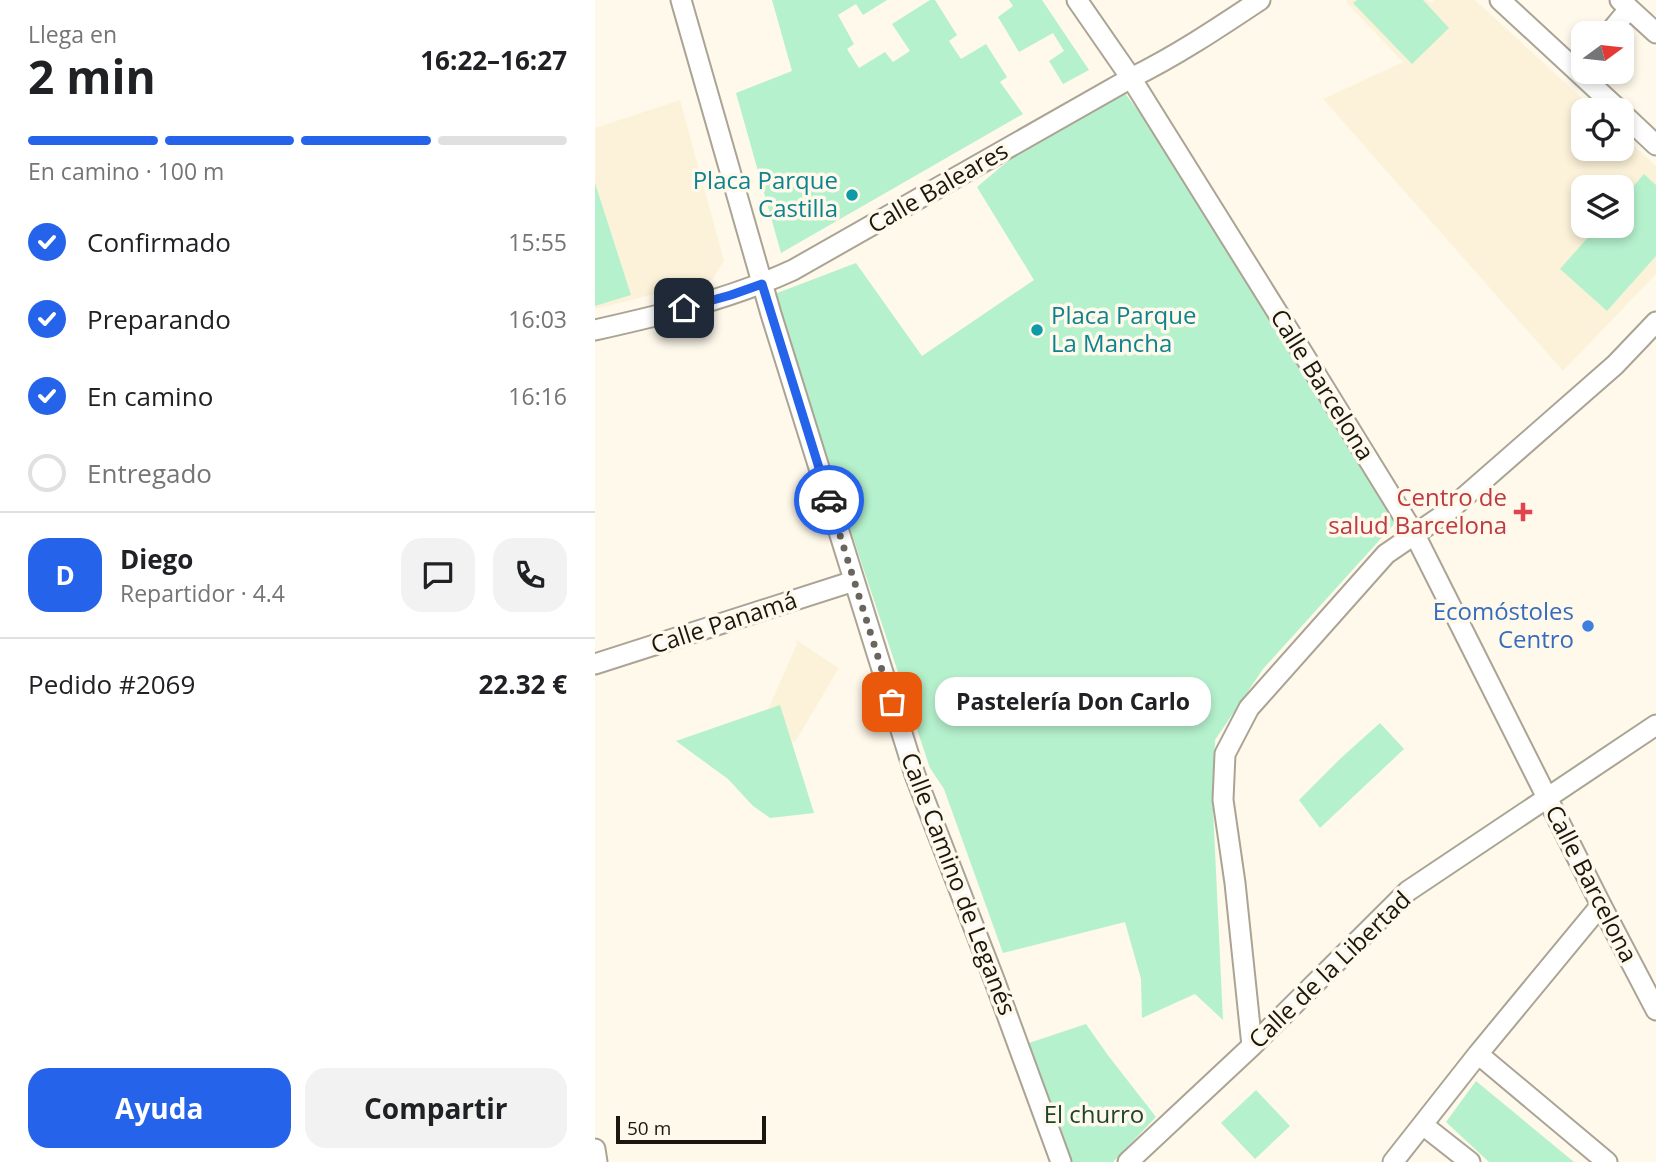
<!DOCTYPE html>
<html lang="es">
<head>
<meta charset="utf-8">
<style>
	:root { --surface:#fff; --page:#f2f2f2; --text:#202124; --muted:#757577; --line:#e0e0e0; --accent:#2563eb }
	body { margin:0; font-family:"Open Sans",sans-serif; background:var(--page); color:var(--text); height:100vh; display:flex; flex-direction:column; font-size:26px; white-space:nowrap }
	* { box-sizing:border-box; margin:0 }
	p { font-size:23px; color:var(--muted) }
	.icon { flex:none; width:38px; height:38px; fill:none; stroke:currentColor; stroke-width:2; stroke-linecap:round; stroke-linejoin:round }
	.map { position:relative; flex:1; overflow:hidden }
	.side { display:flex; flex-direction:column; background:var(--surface); width:595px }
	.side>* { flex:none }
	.needle { width:46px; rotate:75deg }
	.fabs { position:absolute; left:976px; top:21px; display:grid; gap:14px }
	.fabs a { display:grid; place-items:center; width:63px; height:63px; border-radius:14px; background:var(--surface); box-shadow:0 4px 10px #0003; font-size:35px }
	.scale { position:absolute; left:21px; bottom:18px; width:150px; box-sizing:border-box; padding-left:7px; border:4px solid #1a1711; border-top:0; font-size:19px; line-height:24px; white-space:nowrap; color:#1a1711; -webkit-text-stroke:5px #fff9eb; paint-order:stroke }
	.pin { position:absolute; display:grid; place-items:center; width:60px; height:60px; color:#fff; margin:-30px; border-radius:14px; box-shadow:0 4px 10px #0006 }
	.courier { position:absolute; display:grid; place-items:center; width:70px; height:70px; margin:-35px; border:5px solid #2563eb; border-radius:50%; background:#fff; color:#222; box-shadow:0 2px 9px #0007 }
	.bubble { position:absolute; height:49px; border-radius:21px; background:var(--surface); box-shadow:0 4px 10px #0003; font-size:23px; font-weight:700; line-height:49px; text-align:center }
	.head em { font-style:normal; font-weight:700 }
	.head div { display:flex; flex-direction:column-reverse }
	.head { display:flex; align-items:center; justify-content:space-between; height:119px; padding:0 28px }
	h1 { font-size:46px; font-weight:700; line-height:52px }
	.bar { display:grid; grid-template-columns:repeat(4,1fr); gap:10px 7px; align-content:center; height:84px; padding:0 28px }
	.bar i { height:9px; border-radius:5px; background:var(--line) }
	.bar .selected { background:var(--accent) }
	.bar p { grid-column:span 4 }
	.line { display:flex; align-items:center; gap:18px; padding:0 28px; border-top:2px solid var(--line) }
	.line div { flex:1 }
	.round { display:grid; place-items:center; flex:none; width:74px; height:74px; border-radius:21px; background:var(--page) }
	ol { padding:0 28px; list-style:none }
	li { display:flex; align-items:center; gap:21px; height:77px }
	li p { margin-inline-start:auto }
	li .icon { padding:7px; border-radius:50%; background:var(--accent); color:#fff; stroke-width:4 }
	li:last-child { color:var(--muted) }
	li i { width:38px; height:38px; border:4px solid var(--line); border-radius:50% }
	.cta { display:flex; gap:14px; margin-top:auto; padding:14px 28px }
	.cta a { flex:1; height:80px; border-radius:21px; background:var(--accent); color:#fff; font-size:28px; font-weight:700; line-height:80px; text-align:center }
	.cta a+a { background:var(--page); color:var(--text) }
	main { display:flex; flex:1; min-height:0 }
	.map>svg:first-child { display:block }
	.built { fill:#fcf2d9; fill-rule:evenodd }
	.green { fill:#b5f1cd }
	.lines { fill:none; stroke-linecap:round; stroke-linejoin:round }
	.minor-casing { stroke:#aba494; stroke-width:23 }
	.minor { stroke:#fff; stroke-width:19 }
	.done { stroke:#6a665d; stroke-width:7; stroke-dasharray:0 12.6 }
	.route { stroke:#2563eb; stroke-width:9 }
	.culture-dot { fill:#0f9aa8; stroke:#fff9eb; stroke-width:2.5 }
	.health-dot { fill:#e0444e; stroke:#fff9eb; stroke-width:2.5 }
	.shop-dot { fill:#3f7fe0; stroke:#fff9eb; stroke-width:2.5 }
	.labels { text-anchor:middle; stroke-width:7; stroke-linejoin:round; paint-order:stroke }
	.culture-label { font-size:24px; fill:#0d838f; stroke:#fff9eb; text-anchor:end }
	.street-label { font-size:24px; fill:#1a1711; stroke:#fff9eb }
	.health-label { font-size:24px; fill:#be3a42; stroke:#fff9eb; text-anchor:end }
	.shop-label { font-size:24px; fill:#366cbe; stroke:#fff9eb; text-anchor:end }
	.park-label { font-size:24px; fill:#1e4430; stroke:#fff9eb }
</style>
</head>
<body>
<main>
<section class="side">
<div class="head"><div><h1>2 min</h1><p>Llega en</p></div><em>16:22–16:27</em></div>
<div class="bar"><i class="selected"></i><i class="selected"></i><i class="selected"></i><i></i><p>En camino · 100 m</p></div>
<ol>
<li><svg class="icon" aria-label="check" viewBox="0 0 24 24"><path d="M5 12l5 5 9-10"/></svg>Confirmado<p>15:55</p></li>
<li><svg class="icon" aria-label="check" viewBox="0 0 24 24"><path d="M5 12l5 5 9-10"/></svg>Preparando<p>16:03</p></li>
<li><svg class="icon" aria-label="check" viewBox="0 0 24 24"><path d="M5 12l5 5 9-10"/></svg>En camino<p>16:16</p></li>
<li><i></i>Entregado</li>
</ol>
<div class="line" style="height:126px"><b class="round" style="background:var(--accent);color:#fff">D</b><div><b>Diego</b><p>Repartidor · 4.4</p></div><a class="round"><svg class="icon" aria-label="chat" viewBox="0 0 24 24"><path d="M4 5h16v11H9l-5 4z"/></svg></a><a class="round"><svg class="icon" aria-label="phone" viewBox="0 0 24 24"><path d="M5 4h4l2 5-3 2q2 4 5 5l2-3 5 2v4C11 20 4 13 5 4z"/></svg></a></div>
<div class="line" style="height:91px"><div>Pedido #2069</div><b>22.32 €</b></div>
<div class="cta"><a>Ayuda</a><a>Compartir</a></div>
</section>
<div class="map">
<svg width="1061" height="1162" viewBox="0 0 1061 1162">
	<rect width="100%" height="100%" fill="#fff9eb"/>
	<path class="built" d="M753,0H833L836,3L839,0H880L1000,110H989V149H1027V135L1061,166V274L968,371L728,99L808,62L751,2ZM989,187H1027V226H989Z
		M85,100L129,261L117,280L0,309V128Z
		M201,640L244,668L200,742L166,725L202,644Z"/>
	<path class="green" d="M177,0H292L268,15L261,4L243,15L259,44L252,49L264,68L290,52L298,62L315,51L297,24L335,0H340L362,35L354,41L366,59L391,44L412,77L405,82L428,114L186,253L141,93L197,71Z
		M414,0H447L494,70L468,84L454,61L469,51L458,33L424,52L403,17L418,6Z
		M762,0H828L854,28L817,64L758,3Z
		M529,92L551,121L569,131L800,523L668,669L620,740L618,808L628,1020L600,994L547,1018L546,979L530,922L408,953L349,789L335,768L177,295L261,263L327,356L439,280L382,187L432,145Z
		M1049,174L1061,185V256L1012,311L965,269L1003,226H1027V199Z
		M0,183L36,295L0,306Z
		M185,705L219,813L175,818L158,806L133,779L81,741Z
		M785,723L809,749L725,828L704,800L746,758Z
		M491,1024L512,1054L561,1117L518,1162H466L428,1045Z
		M881,1081L979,1162H894L851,1122Z
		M661,1090L695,1126L660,1159L626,1123Z"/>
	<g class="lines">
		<g class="minor-casing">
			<path id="minor" d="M86,0L176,314L320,775L400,982L466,1162
				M482,0L536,78L709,355L820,535L1006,905L1061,1010
				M905,0L1024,110
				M1025,0L1061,33
				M1014,33L1034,9
				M1027,113L1061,145
				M0,330C67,315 135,299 198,270L536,78C581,56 623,28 665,0
				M0,664L259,581
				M657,1046L640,883L628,800L630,754L654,708L791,554L851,513L1020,365L1061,322
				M883,1054L1012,1162
				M828,1125L875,1162
				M0,1149L2,1162
				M533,1162L657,1046L813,891L1061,725
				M798,1162L883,1054L1006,905"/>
		</g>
		<use href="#minor" class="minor"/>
	</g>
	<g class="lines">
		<path class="done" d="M234,500L297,702"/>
		<path class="route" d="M89,308L136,295L167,284L234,500"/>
	</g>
	<g class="culture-dot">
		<circle cx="257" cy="195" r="7"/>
		<circle cx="442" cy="330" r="7"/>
	</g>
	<path class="health-dot" d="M924.5 501.5h7v7h7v7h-7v7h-7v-7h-7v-7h7z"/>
	<circle class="shop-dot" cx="993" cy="626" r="7"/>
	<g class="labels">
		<g class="culture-label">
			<text x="243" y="189">Placa Parque<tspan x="243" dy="28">Castilla</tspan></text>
			<text x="456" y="324" text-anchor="start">Placa Parque<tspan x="456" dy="28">La Mancha</tspan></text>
		</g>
		<g class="street-label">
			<text transform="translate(343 188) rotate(-30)" y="8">Calle Baleares</text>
			<text transform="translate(727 385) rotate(58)" y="8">Calle Barcelona</text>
			<text transform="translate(129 623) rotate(-18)" y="8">Calle Panamá</text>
			<text transform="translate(363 884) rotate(69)" y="8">Calle Camino de Leganés</text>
			<text transform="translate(996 884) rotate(63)" y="8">Calle Barcelona</text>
			<text transform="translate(735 970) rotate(-44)" y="8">Calle de la Libertad</text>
		</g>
		<g class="health-label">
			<text x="912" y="506">Centro de<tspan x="912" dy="28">salud Barcelona</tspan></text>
		</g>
		<g class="shop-label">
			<text x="979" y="620">Ecomóstoles<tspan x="979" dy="28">Centro</tspan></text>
		</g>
		<g class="park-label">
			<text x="499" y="1123">El churro</text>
		</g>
	</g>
</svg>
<div class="fabs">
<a><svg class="needle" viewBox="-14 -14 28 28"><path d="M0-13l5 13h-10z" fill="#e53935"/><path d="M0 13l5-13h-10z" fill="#757577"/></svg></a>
<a><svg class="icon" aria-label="locate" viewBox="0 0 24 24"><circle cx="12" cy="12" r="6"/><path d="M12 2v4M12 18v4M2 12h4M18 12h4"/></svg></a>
<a><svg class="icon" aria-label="layers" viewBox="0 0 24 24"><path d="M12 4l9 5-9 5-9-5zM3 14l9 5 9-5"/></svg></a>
</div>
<div class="scale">50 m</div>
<div class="pin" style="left:297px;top:702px;background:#ea580c"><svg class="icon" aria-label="bag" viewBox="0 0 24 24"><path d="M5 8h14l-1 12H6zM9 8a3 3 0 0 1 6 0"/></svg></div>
<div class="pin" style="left:89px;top:308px;background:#1f2937"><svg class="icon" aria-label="home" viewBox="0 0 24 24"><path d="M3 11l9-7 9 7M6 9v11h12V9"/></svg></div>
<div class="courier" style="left:234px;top:500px"><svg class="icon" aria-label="car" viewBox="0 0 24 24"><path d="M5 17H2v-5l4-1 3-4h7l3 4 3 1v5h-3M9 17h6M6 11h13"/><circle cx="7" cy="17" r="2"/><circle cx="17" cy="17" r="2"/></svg></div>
<div class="bubble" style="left:340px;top:677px;width:276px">Pastelería Don Carlo</div>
</div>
</main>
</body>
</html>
